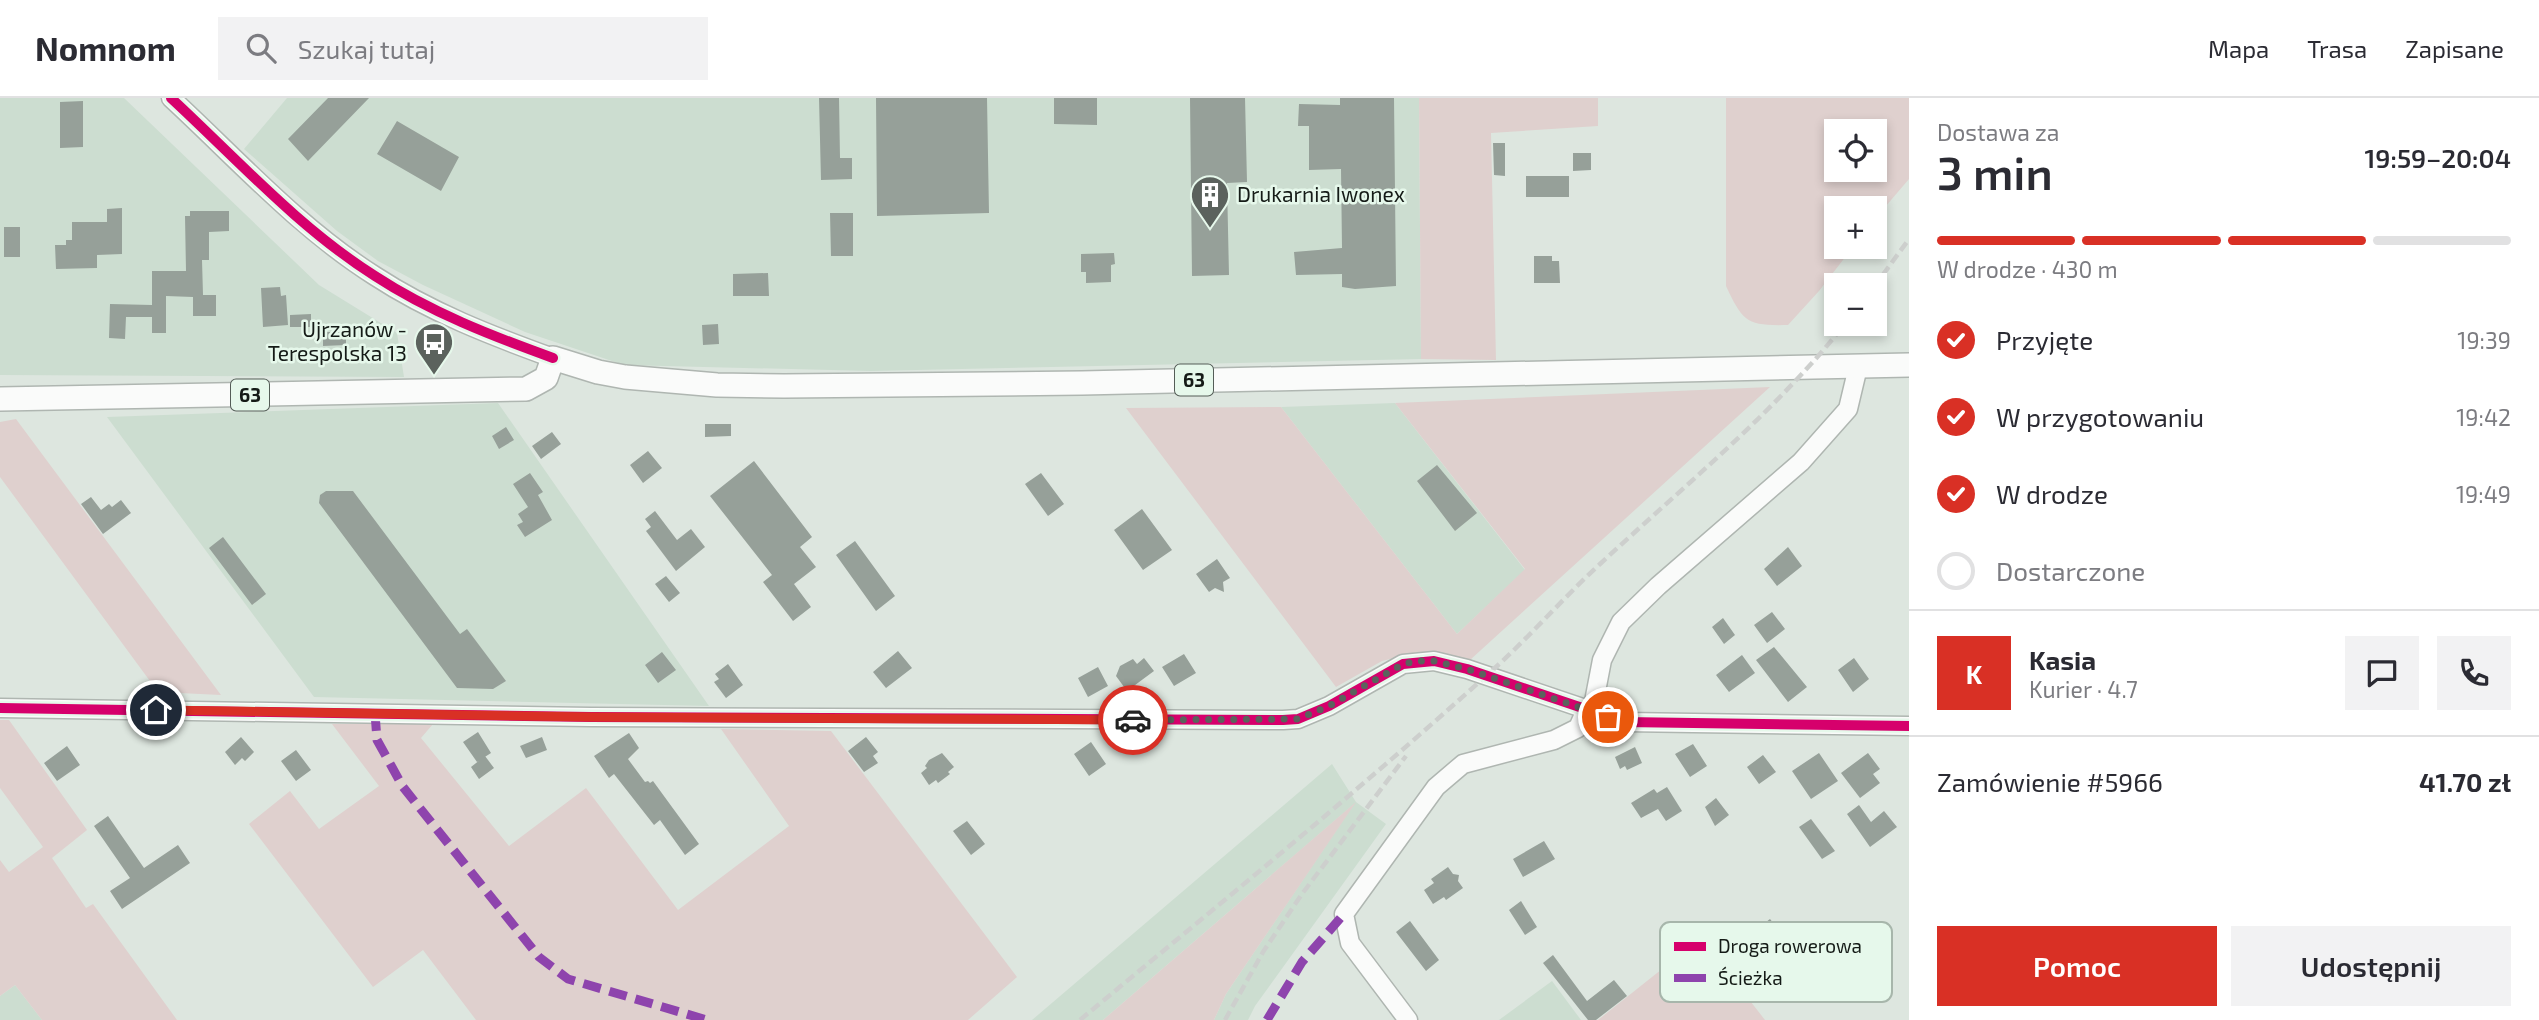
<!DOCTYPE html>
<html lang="pl">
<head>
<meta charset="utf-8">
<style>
	:root { --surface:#fff; --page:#f2f2f3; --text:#2b2b33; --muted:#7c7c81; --line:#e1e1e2; --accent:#d93025 }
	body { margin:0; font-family:"Exo 2",sans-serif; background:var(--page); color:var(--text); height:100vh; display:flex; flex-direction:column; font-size:26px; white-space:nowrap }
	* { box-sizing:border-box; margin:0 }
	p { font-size:23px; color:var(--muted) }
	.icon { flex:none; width:38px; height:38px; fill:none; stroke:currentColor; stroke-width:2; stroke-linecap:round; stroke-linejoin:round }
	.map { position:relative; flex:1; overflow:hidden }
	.drawer { display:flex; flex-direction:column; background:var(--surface); width:630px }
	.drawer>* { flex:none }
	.tools { position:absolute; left:1824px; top:21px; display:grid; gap:14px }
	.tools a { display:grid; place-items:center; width:63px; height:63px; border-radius:0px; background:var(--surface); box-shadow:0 4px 10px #0003; font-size:35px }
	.pin { position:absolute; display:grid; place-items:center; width:60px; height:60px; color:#fff; margin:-30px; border:4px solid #fff; border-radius:50%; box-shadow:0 2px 7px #0007 }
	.courier { position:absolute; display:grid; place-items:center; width:70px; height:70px; margin:-35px; border:5px solid #d93025; border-radius:50%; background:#fff; color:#222; box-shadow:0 2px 9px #0007 }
	.headline em { font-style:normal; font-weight:600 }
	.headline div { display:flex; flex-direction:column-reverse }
	.headline { display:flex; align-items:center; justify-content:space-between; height:119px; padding:0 28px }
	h1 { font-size:46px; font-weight:600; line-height:52px }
	.bar { display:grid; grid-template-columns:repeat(4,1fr); gap:10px 7px; align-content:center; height:84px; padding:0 28px }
	.bar i { height:9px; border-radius:5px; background:var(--line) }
	.bar .active { background:var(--accent) }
	.bar p { grid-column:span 4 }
	.line { display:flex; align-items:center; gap:18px; padding:0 28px; border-top:2px solid var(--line) }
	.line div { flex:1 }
	.round { display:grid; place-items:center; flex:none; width:74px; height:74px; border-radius:0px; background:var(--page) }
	ol { padding:0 28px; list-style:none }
	li { display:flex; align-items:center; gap:21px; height:77px }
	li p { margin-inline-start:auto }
	li .icon { padding:7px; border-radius:50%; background:var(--accent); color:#fff; stroke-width:4 }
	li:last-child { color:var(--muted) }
	li i { width:38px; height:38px; border:4px solid var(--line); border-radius:50% }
	.primary-button { display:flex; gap:14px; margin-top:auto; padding:14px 28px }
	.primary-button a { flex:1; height:80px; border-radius:0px; background:var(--accent); color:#fff; font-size:28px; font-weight:600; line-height:80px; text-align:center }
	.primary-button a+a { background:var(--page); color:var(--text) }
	header { display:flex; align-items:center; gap:42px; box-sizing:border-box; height:98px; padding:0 35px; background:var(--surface); border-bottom:2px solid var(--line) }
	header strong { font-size:33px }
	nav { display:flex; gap:38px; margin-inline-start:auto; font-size:24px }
	.search { width:490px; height:63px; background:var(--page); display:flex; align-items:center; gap:18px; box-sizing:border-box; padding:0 24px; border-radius:0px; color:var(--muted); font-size:26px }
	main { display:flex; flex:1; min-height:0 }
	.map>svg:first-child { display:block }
	.built { fill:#ccddd0 }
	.green { fill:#dfd0ce; fill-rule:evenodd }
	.building { fill:#96a099 }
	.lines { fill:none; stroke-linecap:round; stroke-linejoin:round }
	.minor-casing { stroke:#afb6b1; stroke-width:21 }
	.major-casing { stroke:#afb6b1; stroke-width:26 }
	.minor { stroke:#fafbfa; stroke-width:18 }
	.major { stroke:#fafbfa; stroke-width:23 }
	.rail { stroke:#cdcfcd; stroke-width:4.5; stroke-dasharray:10 5; stroke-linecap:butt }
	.quiet { stroke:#8e44ad; stroke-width:9; stroke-dasharray:18 9; stroke-linecap:butt }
	.cycleway-casing { stroke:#e6f8eb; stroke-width:15 }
	.cycleway { stroke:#d6006c; stroke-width:10 }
	.done { stroke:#5b625d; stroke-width:7; stroke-dasharray:0 12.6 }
	.route { stroke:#d93025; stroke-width:9 }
	.labels { text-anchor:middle; stroke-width:5; stroke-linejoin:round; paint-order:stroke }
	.shield { fill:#e6f8eb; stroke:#545d57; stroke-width:2 }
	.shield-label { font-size:19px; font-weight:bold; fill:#151b17 }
	.poi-label { font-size:21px; fill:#151b17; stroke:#e6f8eb; text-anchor:start }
	.key { fill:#e6f8eb; stroke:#a7b6ab; stroke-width:2 }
	.key-label { font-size:19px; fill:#151b17 }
</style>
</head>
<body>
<header>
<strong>Nomnom</strong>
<div class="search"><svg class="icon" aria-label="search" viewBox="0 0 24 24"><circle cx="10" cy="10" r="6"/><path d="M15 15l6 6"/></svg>Szukaj tutaj</div>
<nav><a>Mapa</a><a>Trasa</a><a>Zapisane</a></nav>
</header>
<main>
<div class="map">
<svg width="1909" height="922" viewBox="0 0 1909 922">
	<rect width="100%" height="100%" fill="#dde6df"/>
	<path class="built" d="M0,0H124L319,187L397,235L404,279L0,277Z
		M287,0H1419L1421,261L871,273L624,267L525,234L423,187L378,163L337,133L244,51Z
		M498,305L709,608L314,599L107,319Z
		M1395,305L1525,472L1457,536L1281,309Z
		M1332,666L1356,704L1386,726L1255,908L1248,922H1214L1226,896L1354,706L1103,922H1032Z
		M1552,883L1581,922H1499Z
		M15,887L42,922H0V898Z"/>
	<path class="green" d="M1419,0H1598V28L1491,35L1496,262L1421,261Z
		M1726,0H1909V81L1874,122V110H1836V149H1853L1819,193L1788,227C1747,228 1743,224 1726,188ZM1836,33H1874V72H1836Z
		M1770,289L1470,562L1418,554L1382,563L1336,589L1126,310L1281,309L1457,536L1525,471L1395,305Z
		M16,321L221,597L158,594L0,379V324Z
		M0,622H9L87,732L52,760L86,810L93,806L177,922H42L15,887L0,898V762L9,774L43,749L0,690Z
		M332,626H433L421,640L509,748L586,690L678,812L789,728L721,631L831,633L1017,879L968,922H476L423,852L373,889L249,726L290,693L319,731L379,688Z
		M1356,704L1226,896L1214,922H1103Z
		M1701,840L1765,922H1598Z"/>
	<path class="building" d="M328,0H369L308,63L288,41Z
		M819,0H839L840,60H852V81L821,82Z
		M876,0H987L989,115L877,118Z
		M1054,0H1097V27L1054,26Z
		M1190,0H1245L1247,84L1227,85L1229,177L1192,178Z
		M1340,0H1394L1396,188L1355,191L1342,189V176L1296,177L1294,154L1342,150L1341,71L1309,72V28H1298L1299,6L1340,7Z
		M83,3V49L60,50V4Z
		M397,23L459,59L441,93L377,56Z
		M1493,45H1505V78L1494,77Z
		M1573,55H1591V72L1573,73Z
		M1526,78H1569V99H1526Z
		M122,110V156L97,157V170L56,171L55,147H66V142H72V124H107V111Z
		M190,113H229V133L209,134V162H202L203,197H216V218H193V199L166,198V235H152V219H126L125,241L109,240L110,206L152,207V173H186L185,118H190Z
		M830,115H853V158H831Z
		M4,129H20V159H4Z
		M1114,155L1115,166L1111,167V184L1086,185V174H1081V156Z
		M1534,158H1552V163H1559L1560,185H1534Z
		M768,175L769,198H733V176Z
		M280,189L281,198L286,197L288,227L263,229L261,190Z
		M311,216V229H290V217Z
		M718,226L719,246L703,247L702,227Z
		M323,234H346V247L323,248Z
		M705,326H731V338L705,339Z
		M506,329L514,342L499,351L492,338Z
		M552,334L561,346L541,361L532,348Z
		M648,353L662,370L643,385L630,367Z
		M754,363L812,439L800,449L816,469L794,486L811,509L793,523L763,484L772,477L710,398Z
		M1437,367L1477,415L1455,433L1417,383Z
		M530,375L543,394L538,397L552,422L525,439L517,427L523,424L518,416L528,409L513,386Z
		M1041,375L1064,406L1048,418L1025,386Z
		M326,393H353L460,536L467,531L506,583L493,591L457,590L319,405L320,397Z
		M91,399L101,412L109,406L112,409L121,402L131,415L103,436L81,406Z
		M1142,411L1172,452L1143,472L1114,432Z
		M655,413L677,442L691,431L705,449L676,473L646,433L651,429L645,421Z
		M223,439L266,496L252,507L209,450Z
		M855,443L895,498L876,513L836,457Z
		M1788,449L1802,468L1777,488L1764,471Z
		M1217,461L1230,480L1223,484L1224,494L1215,490L1209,494L1196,476Z
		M666,478L680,495L669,504L655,486Z
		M1772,514L1785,531L1767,545L1754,527Z
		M1723,520L1735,537L1724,546L1712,529Z
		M1774,549L1807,589L1788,604L1756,562Z
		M898,553L912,570L886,590L873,574Z
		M662,554L676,572L658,585L645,567Z
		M1184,556L1196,575L1174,588L1162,569Z
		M1742,557L1755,575L1729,594L1716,577Z
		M1144,560L1154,573L1127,593L1116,578L1120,568L1133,561L1137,566Z
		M1854,560L1869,581L1853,594L1838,572Z
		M728,566L743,587L726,600L714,584L719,581L715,576Z
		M1098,569L1108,588L1088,599L1078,580Z
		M478,634L491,655L477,664L463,644Z
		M629,635L639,650L628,661L645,684L648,683L650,685L653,683L699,746L685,757L660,722L654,727L614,676L609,680L594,658Z
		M241,639L254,654L245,663L242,660L235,667L225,654Z
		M542,639L547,652L526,660L520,648Z
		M866,639L878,654L873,658L878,665L864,674L848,653Z
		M1091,644L1106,666L1089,678L1074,656Z
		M1693,646L1707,668L1690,679L1675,656Z
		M67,648L80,667L57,683L44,665Z
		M1635,649L1642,665L1627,672L1625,668L1620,671L1615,659Z
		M296,652L311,672L296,683L281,663Z
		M942,655L954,669L948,674L950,676L938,685L936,682L929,687L921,675L927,670L925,668L929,662Z
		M1819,655L1838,683L1811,701L1792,673Z
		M1868,655L1880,671L1873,676L1880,685L1860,700L1841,675Z
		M1763,657L1776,674L1759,686L1747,669Z
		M485,658L494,670L479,681L471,669Z
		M1667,689L1682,713L1666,723L1658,711L1641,720L1631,705L1654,691L1657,695Z
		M1716,700L1729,717L1715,728L1705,709Z
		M1859,707L1871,724L1884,713L1897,729L1870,749L1847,716Z
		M108,718L144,770L178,747L190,765L122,811L110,793L130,780L94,728Z
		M1811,721L1835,753L1822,761L1799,729Z
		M967,723L985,746L971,757L953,733Z
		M1544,743L1555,761L1523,779L1513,761Z
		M1448,769L1453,776L1459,777L1458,783L1463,790L1446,802L1444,799L1433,806L1424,792L1434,785L1431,781Z
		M1521,803L1537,829L1525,837L1509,812Z
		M1770,821L1798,857L1781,871L1752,835Z
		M1410,823L1439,862L1426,873L1396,834Z
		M1553,857L1587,903L1614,882L1627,898L1596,922H1588L1543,865Z"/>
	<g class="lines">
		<g class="minor-casing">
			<path id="minor" d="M171,0C237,61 299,130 375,178C430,214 492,238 553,260
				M0,610L591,619L1283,622L1298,621L1329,608L1403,566L1434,563L1467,571L1624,624L1909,628
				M1592,614L1602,562L1621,524L1658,488L1801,364L1848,311L1858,269
				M1408,922L1350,845L1344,816L1436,689L1463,666L1554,642L1578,630L1586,612"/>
		</g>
		<g class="major-casing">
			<path id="major" d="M0,301L526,291L546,280L553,260L598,274L625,279L717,287L784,288L1082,285L1909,267"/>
		</g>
		<use href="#minor" class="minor"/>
		<use href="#major" class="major"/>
		<path class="rail" d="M1874,189L1909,141
			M1080,922C1217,808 1355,696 1487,577C1527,542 1561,502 1600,466C1684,388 1773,316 1845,226
			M1225,922L1263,854L1302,796L1406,658"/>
		<path class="quiet" d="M375,615L377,642L403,689L539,859L568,881L707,922
			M1267,922L1302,864L1344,816"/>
		<g class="cycleway-casing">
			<path id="cycleway" d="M171,0C237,61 299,130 375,178C430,214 492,238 553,260
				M0,610L591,619L1283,622L1298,621L1329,608L1403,566L1434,563L1467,571L1624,624L1909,628"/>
		</g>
		<use href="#cycleway" class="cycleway"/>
	</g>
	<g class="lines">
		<path class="done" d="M1133,622L1298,621L1329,608L1403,566L1418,563H1434L1467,571L1608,619"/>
		<path class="route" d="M156,612L591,619L1133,622"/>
	</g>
	<defs>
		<g id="building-pin" transform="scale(2.0125)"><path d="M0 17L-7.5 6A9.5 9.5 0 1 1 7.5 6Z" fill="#5b625d" stroke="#e6f8eb"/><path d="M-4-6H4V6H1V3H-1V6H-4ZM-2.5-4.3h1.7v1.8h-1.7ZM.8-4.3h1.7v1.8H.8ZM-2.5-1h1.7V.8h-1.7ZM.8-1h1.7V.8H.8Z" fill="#fff"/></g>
		<g id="bus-pin" transform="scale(2.0125)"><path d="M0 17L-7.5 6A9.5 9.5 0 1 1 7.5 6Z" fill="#5b625d" stroke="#e6f8eb"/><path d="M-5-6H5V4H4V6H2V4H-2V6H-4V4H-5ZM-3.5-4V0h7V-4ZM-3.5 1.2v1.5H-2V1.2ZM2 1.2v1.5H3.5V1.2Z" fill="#fff"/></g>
	</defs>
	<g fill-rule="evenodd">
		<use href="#building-pin" x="1210" y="97"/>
		<use href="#bus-pin" x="434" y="244"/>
	</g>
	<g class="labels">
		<g class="shield">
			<rect x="1175" y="266.5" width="38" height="31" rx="5"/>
			<rect x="231" y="281.5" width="38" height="31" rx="5"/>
		</g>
		<g class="shield-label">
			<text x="1194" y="289">63</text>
			<text x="250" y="304">63</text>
		</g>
		<g class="poi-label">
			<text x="1237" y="104">Drukarnia Iwonex</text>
			<text x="407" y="239" text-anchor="end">Ujrzanów -<tspan x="407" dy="24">Terespolska 13</tspan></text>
		</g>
	</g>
	<rect x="1660" y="824" width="232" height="80" rx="10" class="key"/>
	<rect x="1674" y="844" width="32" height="9" fill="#d6006c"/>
	<rect x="1674" y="876" width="32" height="8" fill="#8e44ad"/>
	<g class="key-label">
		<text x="1718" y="855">Droga rowerowa</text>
		<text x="1718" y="887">Ścieżka</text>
	</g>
</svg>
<div class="tools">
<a><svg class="icon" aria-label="locate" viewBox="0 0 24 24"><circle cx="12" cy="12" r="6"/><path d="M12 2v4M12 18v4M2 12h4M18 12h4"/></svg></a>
<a>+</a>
<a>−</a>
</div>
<div class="pin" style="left:1608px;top:619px;background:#ea580c"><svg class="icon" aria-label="bag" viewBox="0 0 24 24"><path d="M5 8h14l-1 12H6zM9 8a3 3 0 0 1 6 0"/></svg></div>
<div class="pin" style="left:156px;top:612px;background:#1f2937"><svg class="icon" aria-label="home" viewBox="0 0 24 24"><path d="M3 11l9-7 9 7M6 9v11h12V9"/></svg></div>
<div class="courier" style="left:1133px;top:622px"><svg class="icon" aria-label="car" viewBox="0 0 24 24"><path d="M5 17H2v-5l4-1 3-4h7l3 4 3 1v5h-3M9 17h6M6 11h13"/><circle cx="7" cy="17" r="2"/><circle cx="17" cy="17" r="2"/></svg></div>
</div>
<section class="drawer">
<div class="headline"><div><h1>3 min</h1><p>Dostawa za</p></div><em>19:59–20:04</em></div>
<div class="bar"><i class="active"></i><i class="active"></i><i class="active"></i><i></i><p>W drodze · 430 m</p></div>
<ol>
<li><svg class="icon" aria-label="check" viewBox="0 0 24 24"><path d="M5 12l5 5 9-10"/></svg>Przyjęte<p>19:39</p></li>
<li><svg class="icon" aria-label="check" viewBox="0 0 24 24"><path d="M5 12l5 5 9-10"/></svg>W przygotowaniu<p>19:42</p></li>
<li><svg class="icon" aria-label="check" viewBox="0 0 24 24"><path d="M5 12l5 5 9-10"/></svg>W drodze<p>19:49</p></li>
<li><i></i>Dostarczone</li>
</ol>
<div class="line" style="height:126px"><b class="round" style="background:var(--accent);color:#fff">K</b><div><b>Kasia</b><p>Kurier · 4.7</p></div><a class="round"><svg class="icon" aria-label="chat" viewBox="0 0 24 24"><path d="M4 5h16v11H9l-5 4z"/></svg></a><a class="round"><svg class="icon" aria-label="phone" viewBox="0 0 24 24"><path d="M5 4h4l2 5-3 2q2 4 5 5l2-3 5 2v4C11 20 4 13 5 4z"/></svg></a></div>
<div class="line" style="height:91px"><div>Zamówienie #5966</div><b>41.70 zł</b></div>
<div class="primary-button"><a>Pomoc</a><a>Udostępnij</a></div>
</section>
</main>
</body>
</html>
